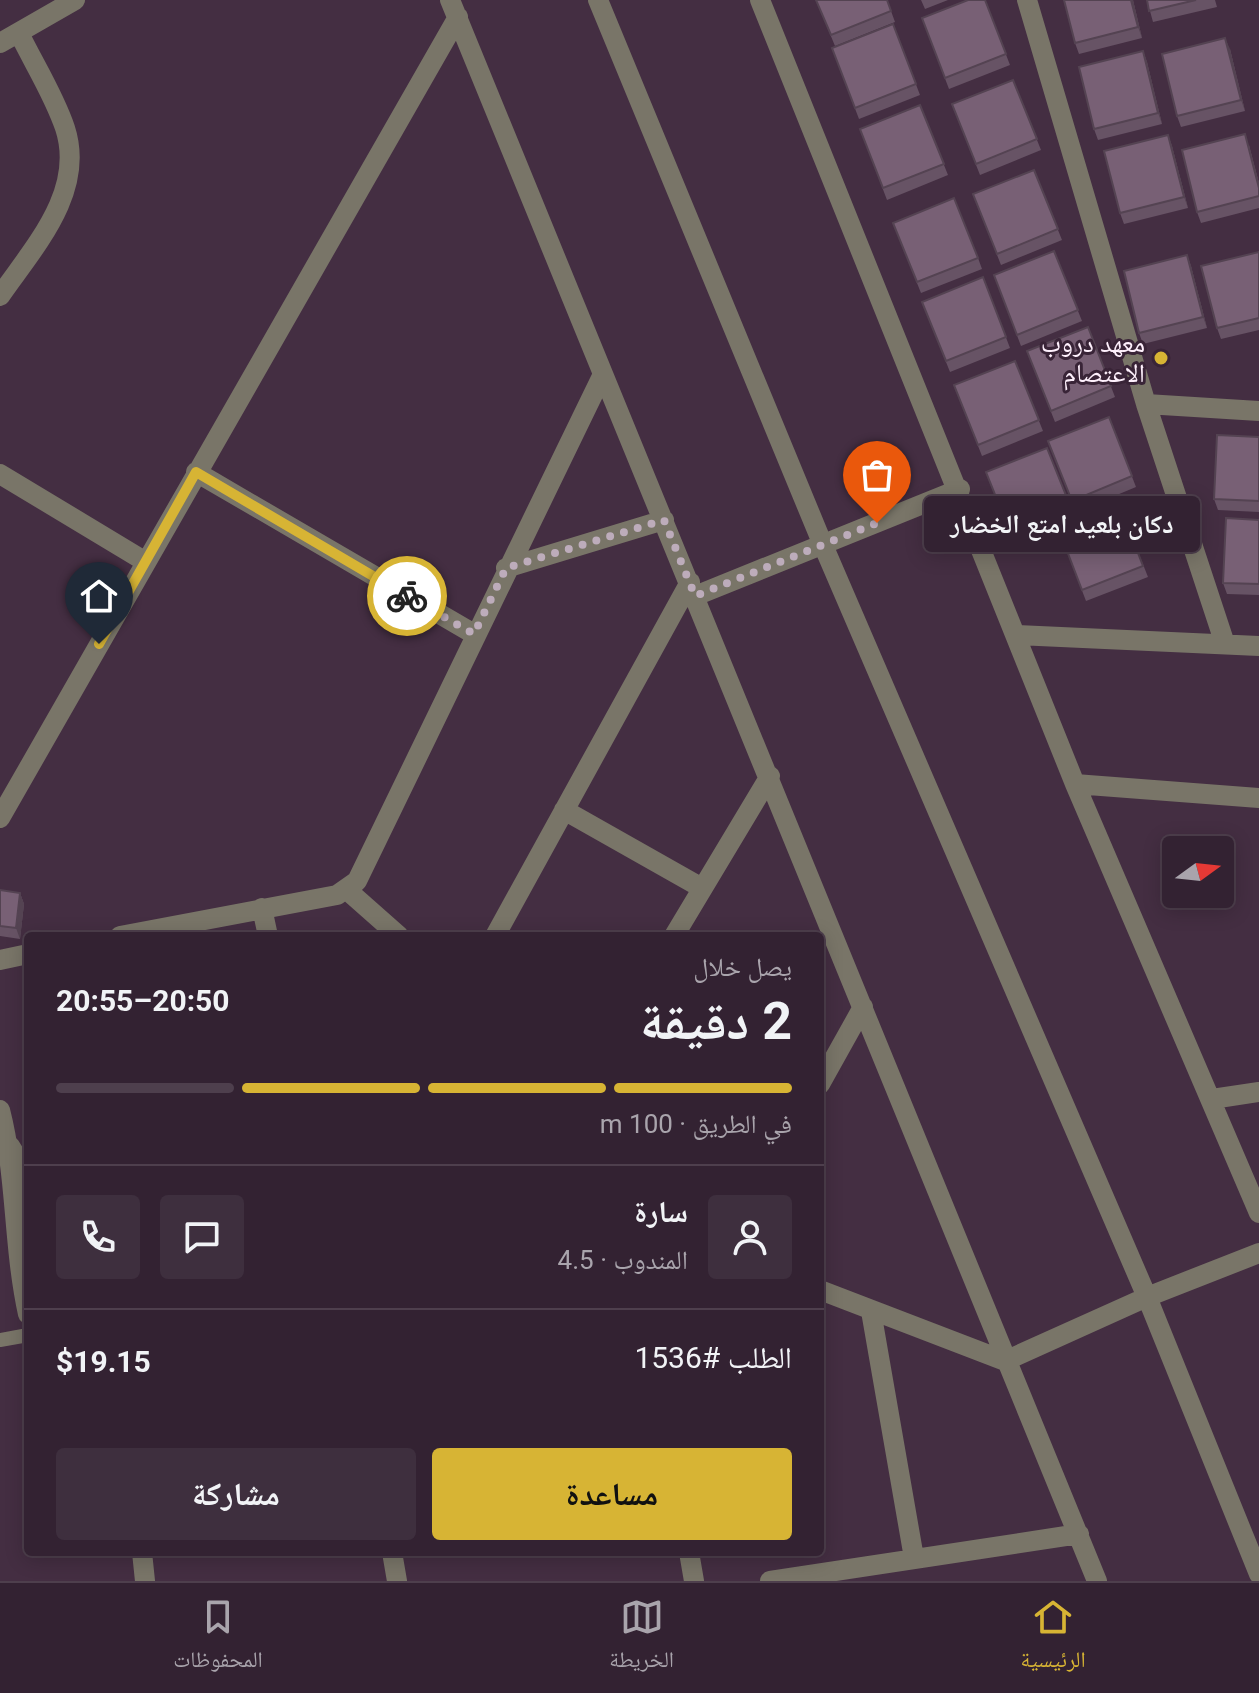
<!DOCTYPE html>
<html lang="ar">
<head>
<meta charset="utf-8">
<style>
	:root { --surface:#332232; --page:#3e2f3e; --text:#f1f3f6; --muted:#a9a4ac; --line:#4e3f4d; --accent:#d7b434 }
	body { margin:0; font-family:Roboto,"Noto Naskh Arabic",sans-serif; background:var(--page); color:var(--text); direction:rtl; height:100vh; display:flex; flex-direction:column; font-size:30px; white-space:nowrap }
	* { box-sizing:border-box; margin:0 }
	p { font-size:26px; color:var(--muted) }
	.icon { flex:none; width:44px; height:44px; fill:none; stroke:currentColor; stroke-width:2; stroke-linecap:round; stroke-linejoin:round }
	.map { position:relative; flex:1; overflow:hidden; direction:ltr }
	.drawer { position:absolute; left:24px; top:932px; width:800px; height:624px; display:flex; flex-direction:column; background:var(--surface); border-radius:8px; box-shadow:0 4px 20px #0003,0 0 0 2px var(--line); direction:rtl }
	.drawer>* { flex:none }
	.needle { width:52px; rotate:75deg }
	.buttons { position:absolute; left:1162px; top:836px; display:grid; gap:16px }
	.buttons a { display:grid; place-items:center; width:72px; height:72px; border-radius:8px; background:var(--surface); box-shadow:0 4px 20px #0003,0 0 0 2px var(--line); font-size:40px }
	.pin { position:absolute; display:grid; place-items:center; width:68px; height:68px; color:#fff; margin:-82px -34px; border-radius:50% 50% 50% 0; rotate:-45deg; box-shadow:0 0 8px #0007 }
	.pin .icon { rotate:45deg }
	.courier { position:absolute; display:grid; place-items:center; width:80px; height:80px; margin:-40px; border:6px solid #d7b434; border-radius:50%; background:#fff; color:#222; box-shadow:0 2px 10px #0007 }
	.bubble { position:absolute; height:56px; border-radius:8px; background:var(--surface); box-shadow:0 4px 20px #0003,0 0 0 2px var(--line); font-size:26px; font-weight:700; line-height:56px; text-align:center; direction:rtl }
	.summary em { font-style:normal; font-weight:700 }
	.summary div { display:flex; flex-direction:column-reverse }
	.summary { display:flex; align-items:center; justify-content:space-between; height:136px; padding:0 32px }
	h1 { font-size:52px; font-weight:700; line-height:60px }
	.bar { display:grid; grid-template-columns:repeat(4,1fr); gap:12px 8px; align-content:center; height:96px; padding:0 32px }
	.bar i { height:10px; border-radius:6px; background:var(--line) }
	.bar .selected { background:var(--accent) }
	.bar p { grid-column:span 4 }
	.line { display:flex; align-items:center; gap:20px; padding:0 32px; border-top:2px solid var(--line) }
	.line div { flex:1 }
	.round { display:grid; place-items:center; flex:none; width:84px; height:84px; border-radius:8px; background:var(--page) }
	.button { display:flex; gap:16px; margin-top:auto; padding:16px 32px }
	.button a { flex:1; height:92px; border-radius:8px; background:var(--accent); color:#111; font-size:32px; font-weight:700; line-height:92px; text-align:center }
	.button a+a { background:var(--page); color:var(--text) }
	.dock { display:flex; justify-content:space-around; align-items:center; height:112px; border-top:2px solid var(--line); background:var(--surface); font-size:22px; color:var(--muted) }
	.dock a { display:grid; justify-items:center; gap:4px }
	.dock .selected { color:var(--accent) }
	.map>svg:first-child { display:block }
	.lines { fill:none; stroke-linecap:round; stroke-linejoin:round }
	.lane { stroke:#797568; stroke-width:14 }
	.street { stroke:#797568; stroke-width:20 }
	.wall { fill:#675365 }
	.shaded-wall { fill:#544352 }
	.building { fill:#786075; stroke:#544352; stroke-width:2 }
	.done { stroke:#bdacbb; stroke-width:8; stroke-dasharray:0 14.4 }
	.route { stroke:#d7b434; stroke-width:10 }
	.poi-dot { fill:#d7b434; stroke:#392437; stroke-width:3 }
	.labels { text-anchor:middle; stroke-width:6; stroke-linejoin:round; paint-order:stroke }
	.poi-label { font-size:26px; fill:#fef0fc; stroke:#392437; text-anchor:end }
</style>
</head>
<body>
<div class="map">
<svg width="1259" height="1581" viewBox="0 0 1259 1581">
	<rect width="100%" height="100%" fill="#442e42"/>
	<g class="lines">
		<path class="lane" d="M0,1340L28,1335"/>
		<path class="street" d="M450,0L1097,1581
			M598,0L823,545L1147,1297L1259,1574
			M760,0L1075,784L1259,1213
			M1027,0L1146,404L1225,644
			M0,43L75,0
			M0,296C33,248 86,192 65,128C54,95 34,64 19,33
			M1146,404L1259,411
			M196,472L474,634
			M0,474L146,562
			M506,568L664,520
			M695,596L960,489
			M1017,635L1259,646
			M1075,784L1259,798
			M564,810L702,888
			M0,818L458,17
			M347,890L399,936
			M262,908L268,936
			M120,936L337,895L357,881L603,374
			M495,936L690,582
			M674,936L770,776
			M0,960L28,954
			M820,1084L863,1007
			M1212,1099L1259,1092
			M0,1110C17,1176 13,1246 28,1314
			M10,1146L28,1175
			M820,1290L1005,1361L1147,1297L1259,1253
			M871,1311L914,1558
			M142,1552L145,1581
			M392,1552L397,1581
			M689,1552L694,1581
			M770,1581L1079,1534"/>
	</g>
	<path class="wall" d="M816,0H887L895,22L835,46Z
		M921,0H948L925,9Z
		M985,0L1010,65L949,89L922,18Z
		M1133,0L1142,38L1079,54L1075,43Z
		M1147,0H1215L1217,7L1153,22Z
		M893,24L920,95L859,119L832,48Z
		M1230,49L1245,111L1181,127L1177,116Z
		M1143,51L1147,62L1162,124L1098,140L1094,129Z
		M1013,80L1041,150L980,175L952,104Z
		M920,105L948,175L887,200L860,129Z
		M1168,135L1172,146L1188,208L1124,224L1120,213Z
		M1249,145L1259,183V208L1201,223L1197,212Z
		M1034,170L1062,240L1001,265L973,194Z
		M893,223L978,258L982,269L921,293Z
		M1054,251L1082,321L1021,346L994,275Z
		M1259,252V330L1221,339L1217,328Z
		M1187,255L1191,266L1207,328L1143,344L1139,333Z
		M983,277L1010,348L950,372L922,302Z
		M1088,327L1115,397L1055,422L1027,351Z
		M1015,361L1043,431L982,456L954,385Z
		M1109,417L1136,487L1076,512L1048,441Z
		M1259,437V512L1218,510L1214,499Z
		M1047,448L1075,519L1014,543L986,472Z
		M1120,506L1148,577L1086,601L1059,530Z
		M1259,520V595L1227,594L1223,583Z
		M0,890L20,893L24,904L20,939L0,936Z"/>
	<path class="shaded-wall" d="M1131,0H1133L1142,38L1138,27Z
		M1225,38L1230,49L1245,111L1241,100Z
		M1143,51L1147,62L1162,124L1158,113Z
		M1245,134L1259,183V188Z
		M1168,135L1172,146L1188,208L1184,197Z
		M1187,255L1191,266L1207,328L1203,317Z
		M20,893L24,904L20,939L16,928Z"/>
	<path class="building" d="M816,0H887L891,11L831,35Z
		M968,0H985L1006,54L945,78L922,18Z
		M1064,0H1131L1138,27L1075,43Z
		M1147,0H1196L1149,11Z
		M893,24L916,84L855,108L832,48Z
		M1225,38L1241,100L1177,116L1162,54Z
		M1143,51L1158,113L1094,129L1079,67Z
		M1013,80L1037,139L976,164L952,104Z
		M920,105L944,164L883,188L860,129Z
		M1245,134L1259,188V196L1197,212L1182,150Z
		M1168,135L1184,197L1120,213L1104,151Z
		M1034,170L1058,229L997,254L973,194Z
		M954,198L978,258L917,282L893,223Z
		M1054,251L1078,310L1017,335L994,275Z
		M1259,252V318L1217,328L1201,266Z
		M1187,255L1203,317L1139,333L1124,271Z
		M983,277L1006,337L946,361L922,302Z
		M1088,327L1111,386L1051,411L1027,351Z
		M1015,361L1039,420L978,445L954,385Z
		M1109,417L1132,476L1072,501L1048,441Z
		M1217,435L1259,437V501L1214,499Z
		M1047,448L1071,508L1010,532L986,472Z
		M1120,506L1143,566L1082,590L1059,530Z
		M1226,518L1259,520V584L1223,583Z
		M0,890L20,893L16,928L0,926Z"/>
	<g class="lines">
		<path class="done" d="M407,596L474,634L506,568L664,520L695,596L877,523"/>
		<path class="route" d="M99,644L196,472L407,596"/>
	</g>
	<circle class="poi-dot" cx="1161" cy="358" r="8"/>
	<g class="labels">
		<g class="poi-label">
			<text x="1145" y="352">معهد دروب<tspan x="1145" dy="30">الاعتصام</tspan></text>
		</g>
	</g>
</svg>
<div class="buttons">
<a><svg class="needle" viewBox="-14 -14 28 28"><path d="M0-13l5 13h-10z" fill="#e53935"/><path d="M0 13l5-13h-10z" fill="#a9a4ac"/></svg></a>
</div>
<div class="pin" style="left:877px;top:523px;background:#ea580c"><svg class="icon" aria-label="bag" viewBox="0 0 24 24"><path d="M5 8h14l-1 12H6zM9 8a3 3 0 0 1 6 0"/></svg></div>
<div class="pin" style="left:99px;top:644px;background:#1f2937"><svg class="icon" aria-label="home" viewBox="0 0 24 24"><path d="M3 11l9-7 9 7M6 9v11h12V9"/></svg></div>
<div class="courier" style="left:407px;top:596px"><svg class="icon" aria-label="bike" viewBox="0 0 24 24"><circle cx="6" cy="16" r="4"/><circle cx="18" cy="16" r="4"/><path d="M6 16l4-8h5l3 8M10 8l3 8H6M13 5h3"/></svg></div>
<div class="bubble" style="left:924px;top:496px;width:276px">دكان بلعيد امتع الخضار</div>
<section class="drawer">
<div class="summary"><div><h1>2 دقيقة</h1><p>يصل خلال</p></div><em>20:50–20:55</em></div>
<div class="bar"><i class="selected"></i><i class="selected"></i><i class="selected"></i><i></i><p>في الطريق · 100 m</p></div>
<div class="line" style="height:144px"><a class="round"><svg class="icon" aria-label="person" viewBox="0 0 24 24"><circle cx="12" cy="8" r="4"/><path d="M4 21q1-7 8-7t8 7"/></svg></a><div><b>سارة</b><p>المندوب · 4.5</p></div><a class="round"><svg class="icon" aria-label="chat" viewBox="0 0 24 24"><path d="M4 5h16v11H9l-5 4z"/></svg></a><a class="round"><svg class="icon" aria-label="phone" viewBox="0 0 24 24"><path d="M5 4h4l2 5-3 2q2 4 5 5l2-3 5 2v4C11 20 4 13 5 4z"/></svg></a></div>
<div class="line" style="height:104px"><div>الطلب #1536</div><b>$19.15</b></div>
<div class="button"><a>مساعدة</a><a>مشاركة</a></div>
</section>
</div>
<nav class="dock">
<a class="selected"><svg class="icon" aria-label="home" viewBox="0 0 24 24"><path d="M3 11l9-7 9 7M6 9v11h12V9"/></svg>الرئيسية</a>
<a><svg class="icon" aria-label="map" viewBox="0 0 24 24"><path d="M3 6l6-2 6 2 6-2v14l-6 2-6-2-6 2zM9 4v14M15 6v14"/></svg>الخريطة</a>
<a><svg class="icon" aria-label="saved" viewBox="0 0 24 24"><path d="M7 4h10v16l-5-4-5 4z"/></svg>المحفوظات</a>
</nav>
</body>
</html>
